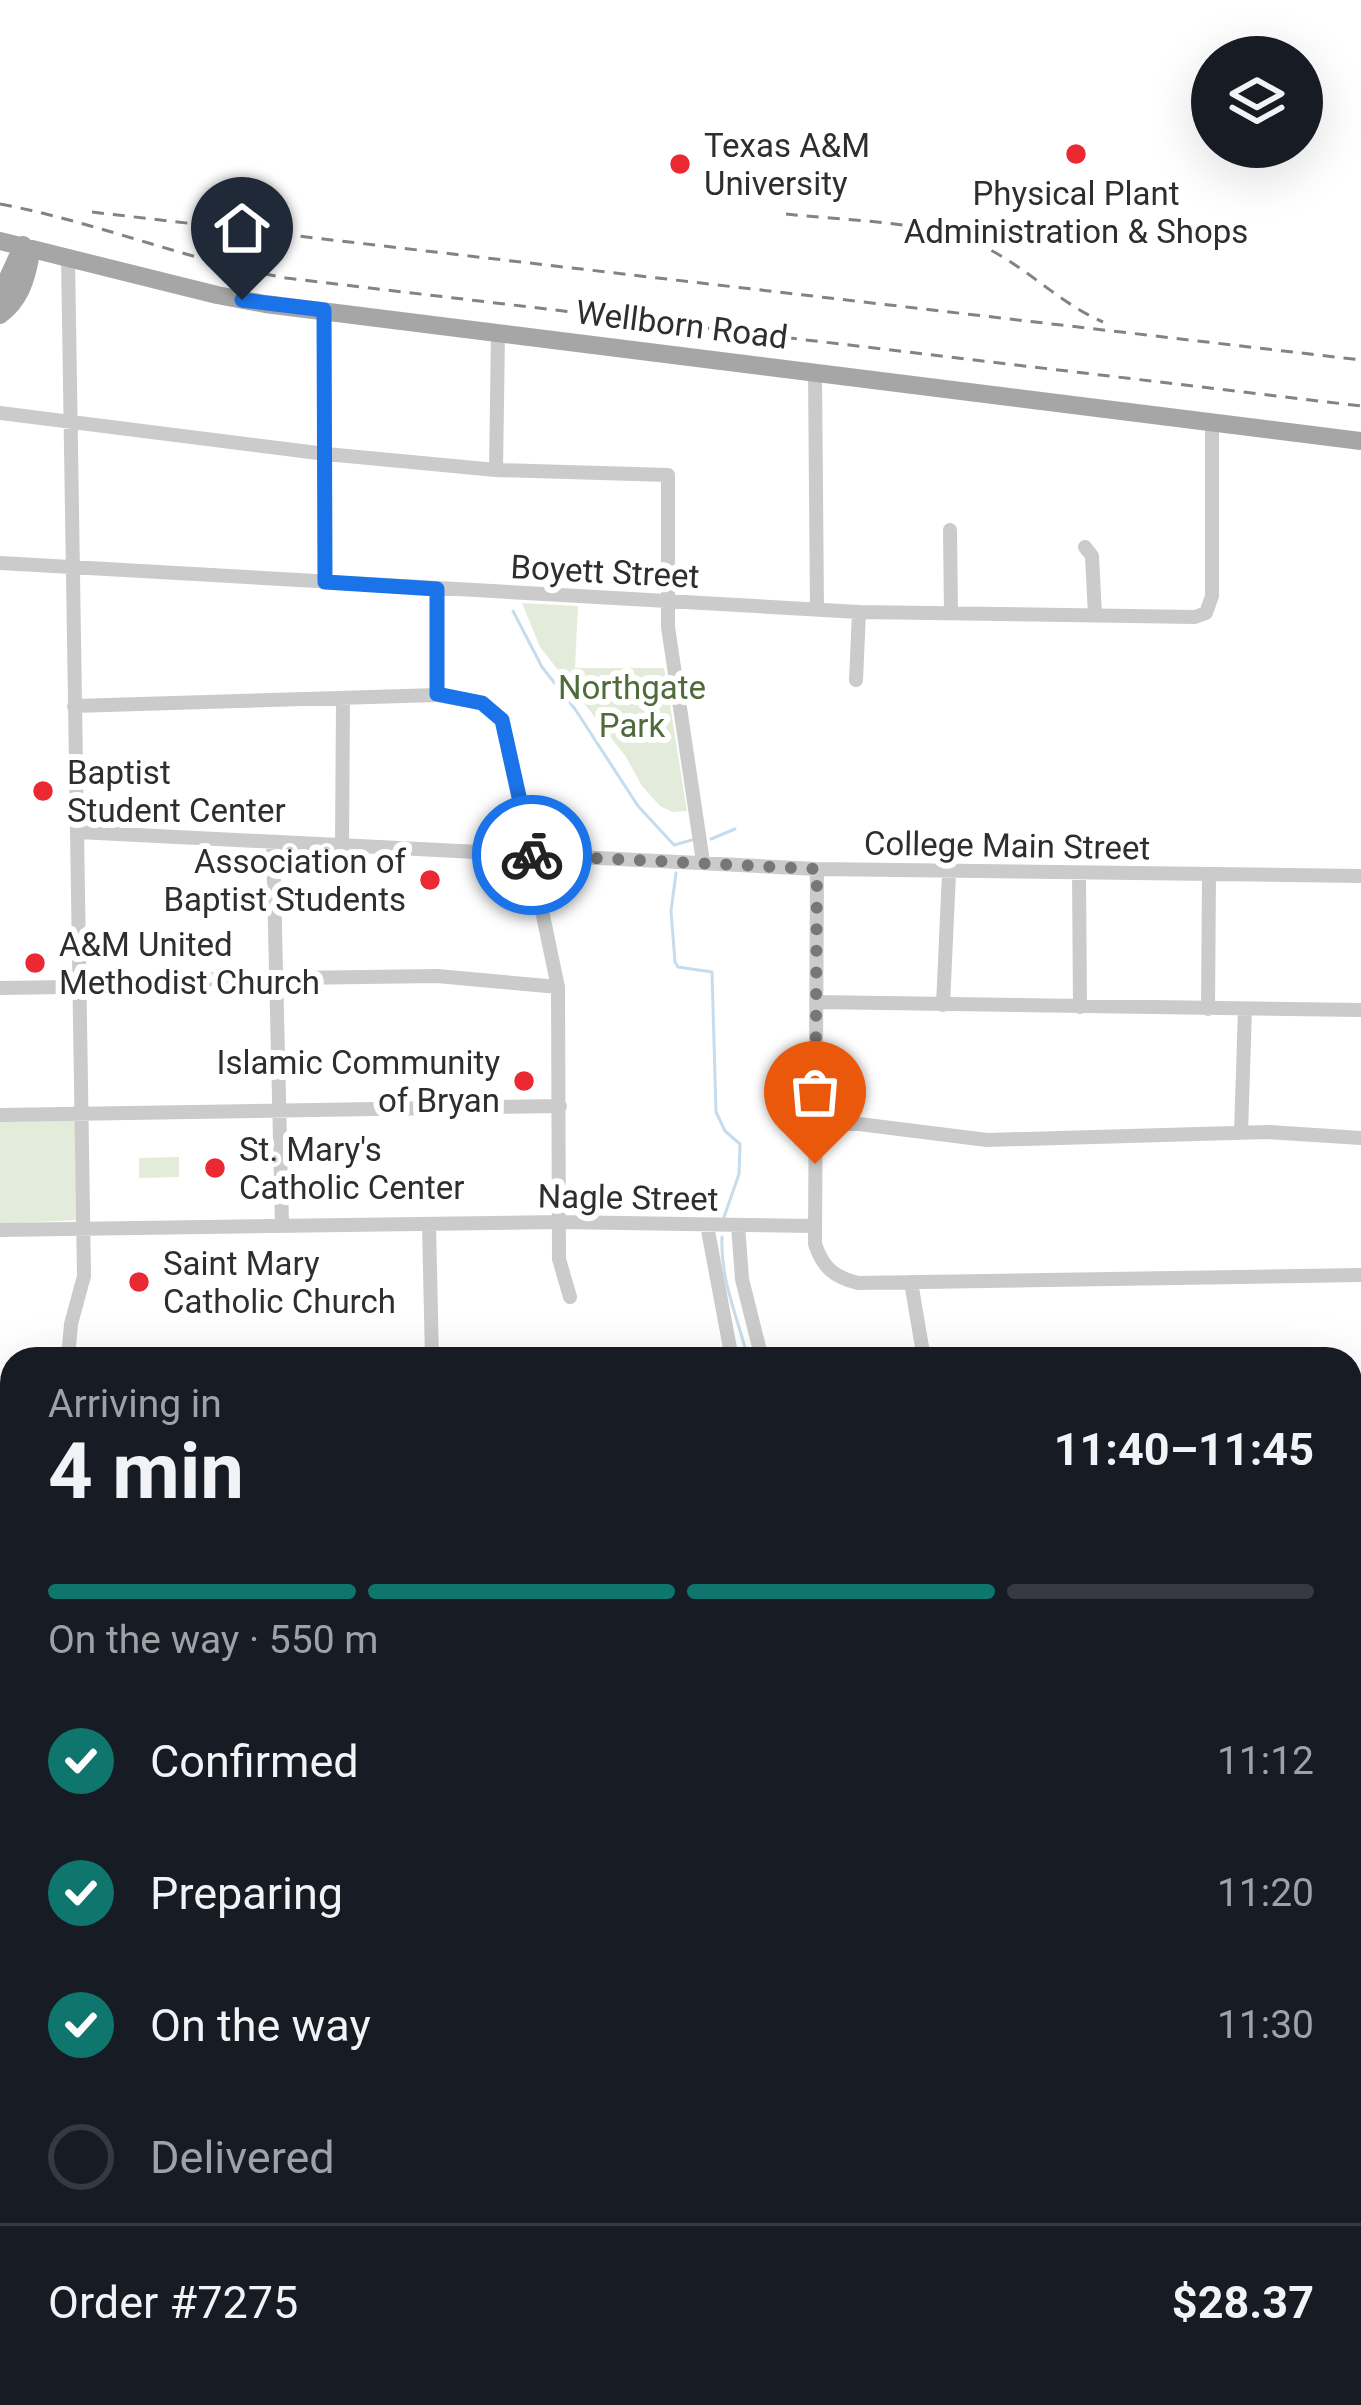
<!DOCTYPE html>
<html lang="en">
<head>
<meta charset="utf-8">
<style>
	:root { --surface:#171b24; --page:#242831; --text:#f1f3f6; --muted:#9ea1a6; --line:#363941; --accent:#0f766e }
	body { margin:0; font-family:Roboto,sans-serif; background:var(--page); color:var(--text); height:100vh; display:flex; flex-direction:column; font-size:45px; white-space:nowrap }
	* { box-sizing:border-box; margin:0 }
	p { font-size:39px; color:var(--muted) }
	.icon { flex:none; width:66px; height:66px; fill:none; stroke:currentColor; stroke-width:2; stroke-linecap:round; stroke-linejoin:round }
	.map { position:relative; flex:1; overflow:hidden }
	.panel { position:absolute; left:0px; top:1347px; width:1362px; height:1059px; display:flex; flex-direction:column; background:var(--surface); border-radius:36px 36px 0 0; box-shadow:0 12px 48px #0002 }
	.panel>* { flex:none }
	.buttons { position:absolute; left:1191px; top:36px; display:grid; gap:24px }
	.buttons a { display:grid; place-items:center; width:132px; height:132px; border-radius:50%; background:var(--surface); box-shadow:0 12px 48px #0002; font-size:60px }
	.pin { position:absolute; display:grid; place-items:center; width:102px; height:102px; color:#fff; margin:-123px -51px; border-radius:50% 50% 50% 0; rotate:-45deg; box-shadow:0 0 12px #0007 }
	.pin .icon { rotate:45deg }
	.courier { position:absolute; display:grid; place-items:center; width:120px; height:120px; margin:-60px; border:9px solid #1a73e8; border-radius:50%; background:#fff; color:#222; box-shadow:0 3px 15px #0007 }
	.head em { font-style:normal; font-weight:700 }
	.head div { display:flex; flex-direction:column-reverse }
	.head { display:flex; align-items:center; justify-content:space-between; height:204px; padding:0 48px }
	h1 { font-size:78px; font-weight:700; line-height:90px }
	.bar { display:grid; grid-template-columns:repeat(4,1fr); gap:18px 12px; align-content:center; height:144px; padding:0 48px }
	.bar i { height:15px; border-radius:9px; background:var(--line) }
	.bar .active { background:var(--accent) }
	.bar p { grid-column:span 4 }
	.line { display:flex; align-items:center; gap:30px; padding:0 48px; border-top:3px solid var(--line) }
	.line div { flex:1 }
	ol { padding:0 48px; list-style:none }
	li { display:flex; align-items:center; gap:36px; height:132px }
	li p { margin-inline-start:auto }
	li .icon { padding:12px; border-radius:50%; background:var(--accent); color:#fff; stroke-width:4 }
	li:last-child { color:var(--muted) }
	li i { width:66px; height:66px; border:6px solid var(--line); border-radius:50% }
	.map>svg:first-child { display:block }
	.green { fill:#e3ecda }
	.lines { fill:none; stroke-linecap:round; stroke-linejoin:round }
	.stream { stroke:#c6dcec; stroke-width:3 }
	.minor { stroke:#cbcbcb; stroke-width:14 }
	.major { stroke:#a6a6a6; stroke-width:18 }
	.rail { stroke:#838383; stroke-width:3; stroke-dasharray:12 9; stroke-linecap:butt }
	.done { stroke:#777; stroke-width:12; stroke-dasharray:0 21.6 }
	.route { stroke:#1a73e8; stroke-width:15 }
	.poi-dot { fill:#eb2933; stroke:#fff; stroke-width:4.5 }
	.labels { text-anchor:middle; stroke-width:12; stroke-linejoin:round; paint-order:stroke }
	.poi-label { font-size:33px; fill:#2e2e2e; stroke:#fff; text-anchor:start }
	.street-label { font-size:33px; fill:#2e2e2e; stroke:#fff }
	.park-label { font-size:33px; fill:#4f6b3a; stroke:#fff }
</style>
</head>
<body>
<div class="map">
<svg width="1361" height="2405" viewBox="0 0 1361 2405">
	<rect width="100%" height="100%" fill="#fff"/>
	<path class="green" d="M522,603L578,606L575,668H664L687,811L672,812L660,806L642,786L626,757L540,647Z
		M0,1117L76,1119L78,1220L0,1224Z
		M179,1157V1177L139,1178V1158Z
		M1350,1778H1361V2052L1350,2056Z
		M752,2394H991L992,2405H755Z
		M1207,2394H1288L1296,2405H1205Z"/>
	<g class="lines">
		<path class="stream" d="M513,611L542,667L575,709L638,806L674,845L692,840
			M711,839L735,829
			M676,873L671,911L675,962L678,967L712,972L716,1112L725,1131L740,1144L739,1174L724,1217
			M722,1237C720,1280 738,1318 748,1359
			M0,1746H12
			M1350,2014L1358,2022L1361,2038
			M1264,2394L1272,2405"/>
		<path class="minor" d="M68,256L84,1276L71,1324L68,1359
			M324,310L325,582
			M815,372L817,609
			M0,413L326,454L496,470L668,475V627L703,862
			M496,470L498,332
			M950,530L951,613
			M1085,547L1092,556L1095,615
			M0,563L859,612L1195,617L1206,613L1212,596V423
			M437,589V695
			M856,680L859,612
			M74,706L437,695L482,703L502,720L558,987L559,1259L570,1297
			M78,832L817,869L1361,876
			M273,843L282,1225
			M342,846L343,700
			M817,869L815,1244C823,1268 834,1277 858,1283L1361,1275
			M1079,874L1080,1007
			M0,988L67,987L80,981L437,976L558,987
			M816,1002L1361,1010
			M943,1005L949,873
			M1208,1009L1209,875
			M0,1115L560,1106
			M815,1124H859L987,1140L1268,1132L1361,1138
			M1241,1133L1245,1009
			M429,1225L432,1359
			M707,1225L732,1359
			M738,1225L742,1279L762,1359
			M0,1230L560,1222L815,1226
			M911,1282L924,1359
			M1350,1420H1361
			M0,1473H12
			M1350,1563L1361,1564
			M1350,1706L1361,1705
			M1350,2208L1361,2184
			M1350,2234L1361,2236
			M1350,2299L1361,2330
			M739,2394L743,2405"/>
		<path class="major" d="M0,241L217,295L265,304L1361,441
			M0,295L23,245
			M0,315C19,301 26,281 30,258L23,245
			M1350,1741H1361
			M0,1764H12
			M1350,1765L1361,1764
			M0,1788H12"/>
		<path class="rail" d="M0,204C97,222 189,261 286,278L1361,406
			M92,212L1361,360
			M786,214C848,221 920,220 978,244C1024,264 1057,302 1103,322"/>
	</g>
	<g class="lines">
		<path class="done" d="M532,855L817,869L815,1164"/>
		<path class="route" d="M242,300L324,310L325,582L437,589V694L482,703L502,720L532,855"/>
	</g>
	<g class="poi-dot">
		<circle cx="1076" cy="154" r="12"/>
		<circle cx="680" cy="164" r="12"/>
		<circle cx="43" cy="791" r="12"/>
		<circle cx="430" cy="880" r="12"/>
		<circle cx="35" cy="963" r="12"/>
		<circle cx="524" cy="1081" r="12"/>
		<circle cx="215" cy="1168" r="12"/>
		<circle cx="139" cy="1282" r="12"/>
	</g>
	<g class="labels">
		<g class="poi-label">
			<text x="704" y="157">Texas A&amp;M<tspan x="704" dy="38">University</tspan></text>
			<text x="1076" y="205" text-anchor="middle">Physical Plant<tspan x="1076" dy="38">Administration &amp; Shops</tspan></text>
			<text x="67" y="784">Baptist<tspan x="67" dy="38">Student Center</tspan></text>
			<text x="406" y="873" text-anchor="end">Association of<tspan x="406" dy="38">Baptist Students</tspan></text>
			<text x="59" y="956">A&amp;M United<tspan x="59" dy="38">Methodist Church</tspan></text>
			<text x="500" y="1074" text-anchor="end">Islamic Community<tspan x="500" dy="38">of Bryan</tspan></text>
			<text x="239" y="1161">St. Mary's<tspan x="239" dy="38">Catholic Center</tspan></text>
			<text x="163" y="1275">Saint Mary<tspan x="163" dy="38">Catholic Church</tspan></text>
		</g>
		<g class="street-label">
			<text transform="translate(682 324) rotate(7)" y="12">Wellborn Road</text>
			<text transform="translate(605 571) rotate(3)" y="12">Boyett Street</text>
			<text transform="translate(1007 845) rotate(1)" y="12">College Main Street</text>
			<text transform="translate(628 1197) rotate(1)" y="12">Nagle Street</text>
		</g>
		<g class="park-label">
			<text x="632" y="699">Northgate<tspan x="632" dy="38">Park</tspan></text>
		</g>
	</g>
</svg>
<div class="buttons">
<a><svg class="icon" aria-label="layers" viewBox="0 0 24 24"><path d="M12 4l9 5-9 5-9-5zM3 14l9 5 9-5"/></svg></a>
</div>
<div class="pin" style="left:815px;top:1164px;background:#ea580c"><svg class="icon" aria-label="bag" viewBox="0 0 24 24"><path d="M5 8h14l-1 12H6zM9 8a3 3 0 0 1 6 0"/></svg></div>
<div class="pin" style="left:242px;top:300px;background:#1f2937"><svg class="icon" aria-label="home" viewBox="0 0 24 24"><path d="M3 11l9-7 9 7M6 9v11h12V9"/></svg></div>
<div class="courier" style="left:532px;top:855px"><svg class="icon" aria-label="bike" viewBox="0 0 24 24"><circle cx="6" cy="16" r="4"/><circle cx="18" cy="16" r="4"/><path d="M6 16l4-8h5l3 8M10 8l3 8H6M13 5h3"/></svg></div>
<section class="panel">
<div class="head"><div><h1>4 min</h1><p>Arriving in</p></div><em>11:40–11:45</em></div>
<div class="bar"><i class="active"></i><i class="active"></i><i class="active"></i><i></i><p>On the way · 550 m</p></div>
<ol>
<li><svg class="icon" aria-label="check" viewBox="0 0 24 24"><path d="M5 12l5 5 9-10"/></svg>Confirmed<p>11:12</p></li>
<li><svg class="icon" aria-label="check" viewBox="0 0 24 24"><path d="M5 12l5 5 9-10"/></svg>Preparing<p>11:20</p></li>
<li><svg class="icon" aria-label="check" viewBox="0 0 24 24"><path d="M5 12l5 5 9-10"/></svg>On the way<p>11:30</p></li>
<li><i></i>Delivered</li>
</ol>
<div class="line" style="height:156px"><div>Order #7275</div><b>$28.37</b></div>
</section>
</div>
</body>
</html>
